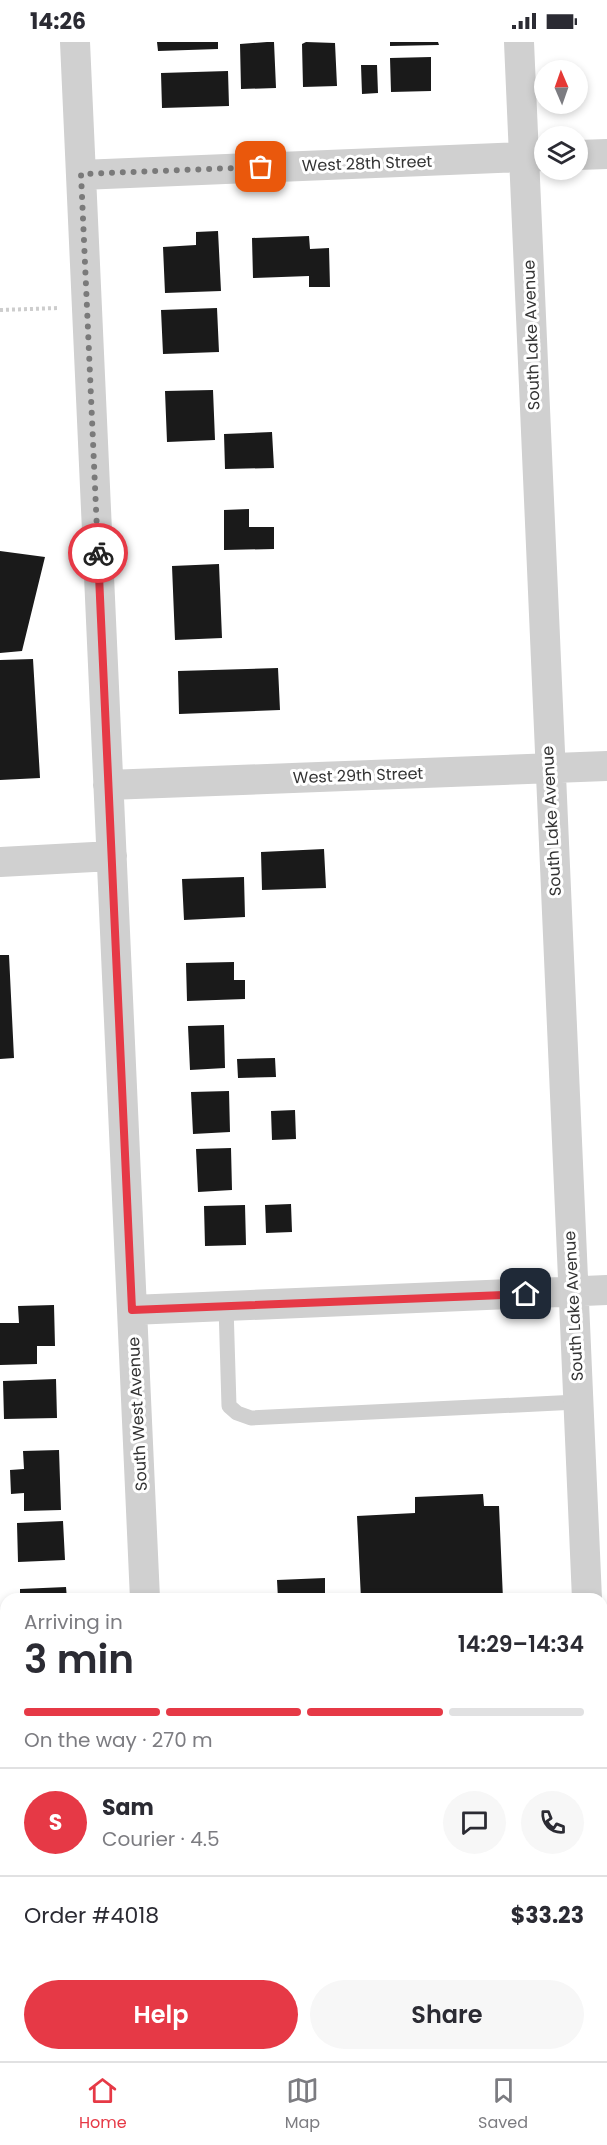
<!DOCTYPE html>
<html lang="en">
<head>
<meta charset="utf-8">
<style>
	:root { --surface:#fff; --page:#f7f7f7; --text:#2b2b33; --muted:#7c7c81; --line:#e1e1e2; --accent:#e63946 }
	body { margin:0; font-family:Poppins,sans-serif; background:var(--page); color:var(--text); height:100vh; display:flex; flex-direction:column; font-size:22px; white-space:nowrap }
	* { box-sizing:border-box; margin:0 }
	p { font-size:20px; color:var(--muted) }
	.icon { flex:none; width:33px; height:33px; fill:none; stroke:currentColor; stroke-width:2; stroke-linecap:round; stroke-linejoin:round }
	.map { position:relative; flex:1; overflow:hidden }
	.sheet { position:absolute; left:0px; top:1551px; width:608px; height:468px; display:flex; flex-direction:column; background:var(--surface); border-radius:18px 18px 0 0; box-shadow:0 3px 9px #0003 }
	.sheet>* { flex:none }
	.needle { width:39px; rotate:358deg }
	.fabs { position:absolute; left:534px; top:18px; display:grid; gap:12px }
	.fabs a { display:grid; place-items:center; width:54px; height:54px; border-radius:50%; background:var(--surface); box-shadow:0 3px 9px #0003; font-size:30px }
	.pin { position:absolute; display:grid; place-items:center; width:51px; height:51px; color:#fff; margin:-26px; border-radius:12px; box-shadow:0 3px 9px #0006 }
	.courier { position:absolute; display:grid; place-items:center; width:60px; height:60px; margin:-30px; border:4px solid #e63946; border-radius:50%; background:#fff; color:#222; box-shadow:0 2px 8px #0007 }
	.overview em { font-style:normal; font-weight:600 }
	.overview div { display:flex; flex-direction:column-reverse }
	.overview { display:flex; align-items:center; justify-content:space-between; height:102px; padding:0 24px }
	h1 { font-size:39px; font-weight:600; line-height:45px }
	.bar { display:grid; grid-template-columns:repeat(4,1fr); gap:9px 6px; align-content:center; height:72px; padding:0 24px }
	.bar i { height:8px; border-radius:4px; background:var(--line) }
	.bar .active { background:var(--accent) }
	.bar p { grid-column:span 4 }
	.line { display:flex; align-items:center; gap:15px; padding:0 24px; border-top:2px solid var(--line) }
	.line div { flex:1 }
	.round { display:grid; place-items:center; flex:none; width:63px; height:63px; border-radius:32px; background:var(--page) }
	.button { display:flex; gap:12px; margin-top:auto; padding:12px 24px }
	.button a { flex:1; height:69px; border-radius:36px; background:var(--accent); color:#fff; font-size:24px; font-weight:600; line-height:69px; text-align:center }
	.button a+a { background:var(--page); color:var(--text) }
	.status { display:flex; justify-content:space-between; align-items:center; height:42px; padding:0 30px; background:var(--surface); direction:ltr }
	.status svg { height:16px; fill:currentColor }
	.menu { display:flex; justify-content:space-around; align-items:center; height:84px; border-top:2px solid var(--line); background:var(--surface); font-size:16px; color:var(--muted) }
	.menu a { display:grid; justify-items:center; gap:3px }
	.menu .active { color:var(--accent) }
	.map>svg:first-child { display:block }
	.building { fill:#1a1a1a }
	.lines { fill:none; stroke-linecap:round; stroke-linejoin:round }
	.path { stroke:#cdcdcd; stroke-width:4; stroke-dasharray:3 3; stroke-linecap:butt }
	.lane { stroke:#d0d0d0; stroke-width:15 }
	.street { stroke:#d0d0d0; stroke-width:30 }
	.done { stroke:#7a7a7a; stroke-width:6; stroke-dasharray:0 10.8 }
	.route { stroke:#e63946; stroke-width:8 }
	.labels { text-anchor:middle; stroke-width:6; stroke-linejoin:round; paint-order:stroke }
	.street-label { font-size:16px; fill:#333; stroke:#fff }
</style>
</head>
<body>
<div class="status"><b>14:26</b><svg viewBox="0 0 49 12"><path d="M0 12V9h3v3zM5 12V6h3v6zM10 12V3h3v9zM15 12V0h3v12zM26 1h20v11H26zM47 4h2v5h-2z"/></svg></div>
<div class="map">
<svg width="607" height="2019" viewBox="0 0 607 2019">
	<rect width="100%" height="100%" fill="#fff"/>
	<path class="building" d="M157,0H218V7L158,9Z
		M267,0H274L276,46L241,47L240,2Z
		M306,0L335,1L337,44L303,45L302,2Z
		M390,0H438L439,3L390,4Z
		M431,15V49L391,50L390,16Z
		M361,23H377L378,51L362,52Z
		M228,29L229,64L162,66L161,31Z
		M218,189L221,249L165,251L163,205L196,203V190Z
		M309,194L310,207L329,206L330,245H309V234L253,236L252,196Z
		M217,266L219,310L163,312L161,268Z
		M213,348L215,398L167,400L165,349Z
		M272,390L274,426L225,427L224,392Z
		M249,467V485H274V507L224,508V468Z
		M0,509L45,515L22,609L0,611Z
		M219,522L222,596L175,598L172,524Z
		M33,617L40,736L0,738V618Z
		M278,626L280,668L179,672L178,629Z
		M324,807L326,846L262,848L261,810Z
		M244,835L245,875L184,878L182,837Z
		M0,913H9L14,1016L0,1017Z
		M234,920V938H245V957L187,959L186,921Z
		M224,983L225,1026L190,1028L188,984Z
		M275,1016L276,1035L238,1036L237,1017Z
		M229,1049L230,1090L193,1092L191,1050Z
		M295,1068L296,1097L272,1098L271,1069Z
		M231,1106L232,1148L198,1150L196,1107Z
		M291,1162L292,1190L266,1191L265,1163Z
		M245,1163L246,1203L205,1204L204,1164Z
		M54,1263L55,1304H37V1322L0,1323V1281H19L18,1264Z
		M56,1337L57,1376L4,1377L3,1339Z
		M59,1408L61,1468L24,1469V1451L11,1452L10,1428L24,1427L23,1409Z
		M483,1452L484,1464H499L503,1557H361L357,1474L415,1471V1455Z
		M63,1479L65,1518L18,1520L17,1481Z
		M325,1536V1557H278L277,1538Z
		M66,1545L67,1557H20V1547Z
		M0,1817H6V1847L1,1848Z
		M3,1886H6V1904H4Z
		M0,1926H6V1961H0Z"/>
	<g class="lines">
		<path class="path" d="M0,268L59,266"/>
		<path class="lane" d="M226,1264L229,1364L237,1371L251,1376L577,1360
			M263,2013L264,2019
			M374,2013V2019"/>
		<path class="street" d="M75,0L145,1557
			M519,0L587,1557
			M578,113L607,112
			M81,133L544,114
			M108,743L607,724
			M0,820L112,814
			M132,1268L607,1248
			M602,1683H607
			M0,1696H6
			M602,1992V2019
			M171,2013V2019"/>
	</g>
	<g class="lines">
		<path class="done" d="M98,511L81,132L261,125"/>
		<path class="route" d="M98,511L132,1268L526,1252"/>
	</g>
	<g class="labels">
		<g class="street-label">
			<text transform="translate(367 121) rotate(-2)" y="6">West 28th Street</text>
			<text transform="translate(531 293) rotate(-92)" y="6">South Lake Avenue</text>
			<text transform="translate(358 733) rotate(-2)" y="6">West 29th Street</text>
			<text transform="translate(551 779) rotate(-93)" y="6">South Lake Avenue</text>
			<text transform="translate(573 1264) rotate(-93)" y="6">South Lake Avenue</text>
			<text transform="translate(137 1372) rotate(-93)" y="6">South West Avenue</text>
		</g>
	</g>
</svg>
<div class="fabs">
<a><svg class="needle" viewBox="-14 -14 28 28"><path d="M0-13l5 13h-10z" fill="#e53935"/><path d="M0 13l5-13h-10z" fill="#7c7c81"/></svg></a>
<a><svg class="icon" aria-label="layers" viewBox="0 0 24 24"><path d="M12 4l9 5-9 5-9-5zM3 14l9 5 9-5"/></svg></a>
</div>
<div class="pin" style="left:261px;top:125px;background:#ea580c"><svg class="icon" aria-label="bag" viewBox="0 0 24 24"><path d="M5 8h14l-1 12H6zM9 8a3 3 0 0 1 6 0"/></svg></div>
<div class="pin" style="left:526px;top:1252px;background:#1f2937"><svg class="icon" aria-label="home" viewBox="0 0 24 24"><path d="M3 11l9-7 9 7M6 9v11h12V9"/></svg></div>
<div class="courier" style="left:98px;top:511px"><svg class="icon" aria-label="bike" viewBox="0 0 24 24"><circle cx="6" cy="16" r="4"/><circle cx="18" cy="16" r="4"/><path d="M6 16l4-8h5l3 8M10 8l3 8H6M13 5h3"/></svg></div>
<section class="sheet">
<div class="overview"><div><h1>3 min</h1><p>Arriving in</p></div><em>14:29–14:34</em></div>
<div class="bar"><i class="active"></i><i class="active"></i><i class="active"></i><i></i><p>On the way · 270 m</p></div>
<div class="line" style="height:108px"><b class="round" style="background:var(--accent);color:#fff">S</b><div><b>Sam</b><p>Courier · 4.5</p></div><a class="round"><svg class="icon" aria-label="chat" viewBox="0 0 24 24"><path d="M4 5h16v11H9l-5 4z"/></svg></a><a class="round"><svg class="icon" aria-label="phone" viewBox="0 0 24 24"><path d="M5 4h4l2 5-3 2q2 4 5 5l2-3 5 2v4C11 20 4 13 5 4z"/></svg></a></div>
<div class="line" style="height:78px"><div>Order #4018</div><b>$33.23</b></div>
<div class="button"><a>Help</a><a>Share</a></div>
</section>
</div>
<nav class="menu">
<a class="active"><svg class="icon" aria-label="home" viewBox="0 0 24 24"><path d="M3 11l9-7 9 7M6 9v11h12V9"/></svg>Home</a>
<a><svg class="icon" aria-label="map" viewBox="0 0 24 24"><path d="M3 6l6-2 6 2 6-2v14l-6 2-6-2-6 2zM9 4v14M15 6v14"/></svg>Map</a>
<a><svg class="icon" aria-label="saved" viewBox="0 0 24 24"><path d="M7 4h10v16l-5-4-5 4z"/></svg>Saved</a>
</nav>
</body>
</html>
